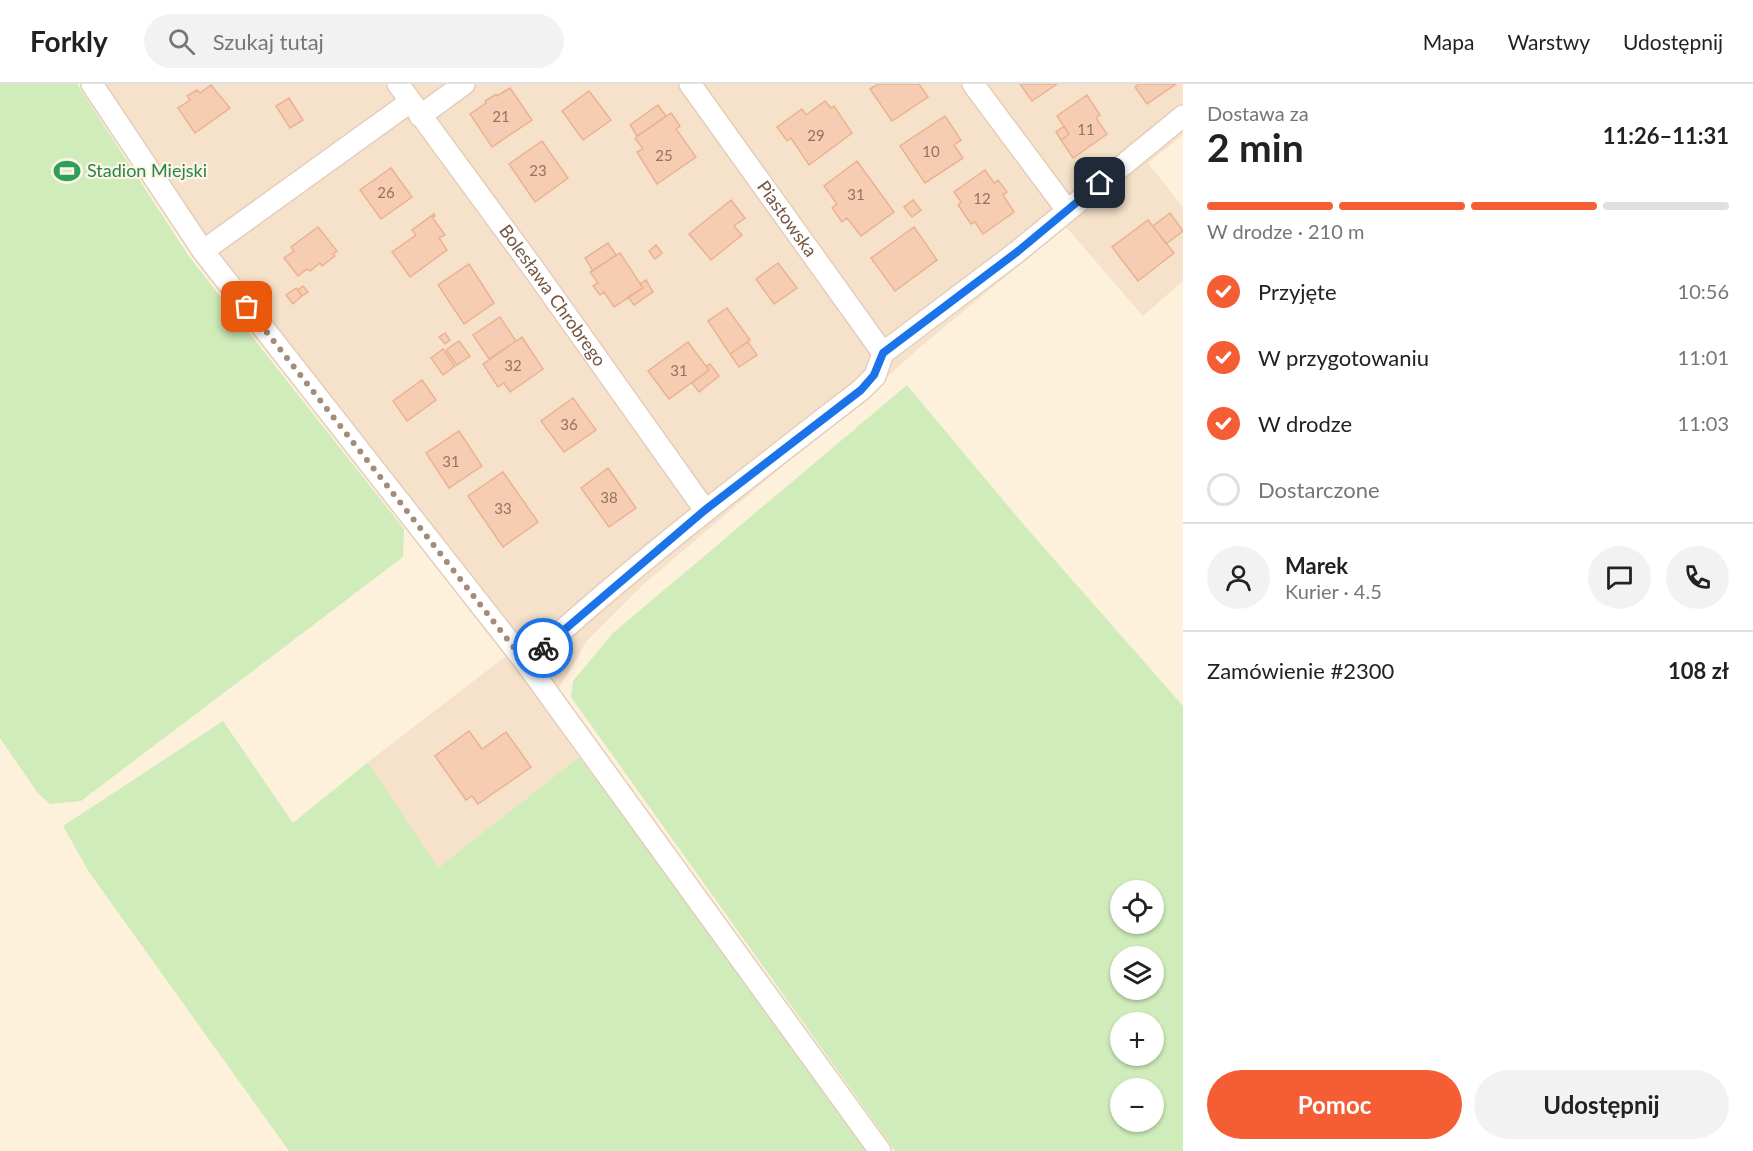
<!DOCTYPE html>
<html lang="pl">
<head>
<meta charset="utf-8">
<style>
	:root { --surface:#fff; --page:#f2f2f2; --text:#222; --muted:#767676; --line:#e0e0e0; --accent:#f55e35 }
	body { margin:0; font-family:Lato,sans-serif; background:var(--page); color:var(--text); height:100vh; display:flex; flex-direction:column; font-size:22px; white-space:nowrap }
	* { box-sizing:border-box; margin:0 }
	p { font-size:20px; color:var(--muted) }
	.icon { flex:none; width:33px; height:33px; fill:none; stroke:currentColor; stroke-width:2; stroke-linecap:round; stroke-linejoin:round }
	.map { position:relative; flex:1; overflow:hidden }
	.sheet { display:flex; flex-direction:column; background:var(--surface); width:570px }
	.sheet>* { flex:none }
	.buttons { position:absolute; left:1110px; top:796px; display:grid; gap:12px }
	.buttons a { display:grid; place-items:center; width:54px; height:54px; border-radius:50%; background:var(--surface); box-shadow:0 2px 4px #0004; font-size:30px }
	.pin { position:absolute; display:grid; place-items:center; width:51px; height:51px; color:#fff; margin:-26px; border-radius:12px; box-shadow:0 3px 9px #0006 }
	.courier { position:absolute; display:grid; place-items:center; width:60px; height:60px; margin:-30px; border:4px solid #1a73e8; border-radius:50%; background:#fff; color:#222; box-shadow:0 2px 8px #0007 }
	.summary em { font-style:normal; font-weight:700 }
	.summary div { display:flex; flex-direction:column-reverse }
	.summary { display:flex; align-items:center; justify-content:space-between; height:102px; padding:0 24px }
	h1 { font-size:39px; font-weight:700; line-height:45px }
	.bar { display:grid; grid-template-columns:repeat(4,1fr); gap:9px 6px; align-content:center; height:72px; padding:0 24px }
	.bar i { height:8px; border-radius:4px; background:var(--line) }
	.bar .active { background:var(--accent) }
	.bar p { grid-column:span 4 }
	.line { display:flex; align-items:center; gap:15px; padding:0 24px; border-top:2px solid var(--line) }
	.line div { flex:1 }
	.round { display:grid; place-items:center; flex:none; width:63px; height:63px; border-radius:32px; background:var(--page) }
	ol { padding:0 24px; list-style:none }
	li { display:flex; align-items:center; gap:18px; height:66px }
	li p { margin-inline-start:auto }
	li .icon { padding:6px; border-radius:50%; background:var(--accent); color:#fff; stroke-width:4 }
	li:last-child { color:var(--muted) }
	li i { width:33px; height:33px; border:3px solid var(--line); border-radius:50% }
	.action { display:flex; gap:12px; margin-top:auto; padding:12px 24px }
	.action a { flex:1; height:69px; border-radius:36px; background:var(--accent); color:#fff; font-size:24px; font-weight:700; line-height:69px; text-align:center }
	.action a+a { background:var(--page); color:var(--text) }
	header { display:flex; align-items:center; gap:36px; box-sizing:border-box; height:84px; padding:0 30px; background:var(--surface); border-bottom:2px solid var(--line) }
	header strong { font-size:28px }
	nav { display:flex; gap:33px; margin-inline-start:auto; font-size:21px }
	.search { width:420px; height:54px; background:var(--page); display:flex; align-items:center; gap:15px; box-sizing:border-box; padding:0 21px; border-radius:33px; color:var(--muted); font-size:22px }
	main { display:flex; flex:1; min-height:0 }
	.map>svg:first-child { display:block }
	.residential { fill:#f6e2ca }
	.green { fill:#cfecba; fill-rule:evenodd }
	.building { fill:#f6ccb2; stroke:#eab291; stroke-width:1.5 }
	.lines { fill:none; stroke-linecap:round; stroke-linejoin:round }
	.street-casing { stroke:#e4cebb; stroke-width:24 }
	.street { stroke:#fff; stroke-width:21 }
	.done { stroke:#a58c79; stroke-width:6; stroke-dasharray:0 10.8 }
	.route { stroke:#1a73e8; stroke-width:8 }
	.labels { text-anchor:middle; stroke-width:4.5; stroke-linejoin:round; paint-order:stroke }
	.number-label { font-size:15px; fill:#95735f }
	.leisure-label { font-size:18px; fill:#27864d; stroke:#fff4e5; text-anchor:start }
	.street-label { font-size:18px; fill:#755543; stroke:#fff4e5 }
</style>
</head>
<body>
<header>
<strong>Forkly</strong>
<div class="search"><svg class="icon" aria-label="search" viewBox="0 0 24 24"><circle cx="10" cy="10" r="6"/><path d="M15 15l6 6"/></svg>Szukaj tutaj</div>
<nav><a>Mapa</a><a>Warstwy</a><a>Udostępnij</a></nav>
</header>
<main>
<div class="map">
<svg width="1183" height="1067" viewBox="0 0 1183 1067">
	<rect width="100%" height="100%" fill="#fef1dc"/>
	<path class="residential" d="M95,0H1183V51L1148,79L1183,123V197L1143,232L1066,143L919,264L892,289L644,500L587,557L546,626L579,673L438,784L368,678L506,572L205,163Z"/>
	<path class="green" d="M0,0H77L190,174L404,445L403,473L81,717L50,720L37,708L0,654Z
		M907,301L1024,441L1183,622V1067H895L571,613L573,597L613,549ZM1120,807H1154V840H1120ZM1120,873H1154V906H1120ZM1120,939H1154V972H1120ZM1120,1005H1154V1038H1120Z
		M223,637L293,739L368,678L438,784L579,673L636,748L867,1067H289L89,788L63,742Z"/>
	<path class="building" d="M878,0H919L928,13L892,37L870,5Z
		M1020,0H1057L1032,17Z
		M1139,0H1176L1147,20L1135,3Z
		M211,1L230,24L195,49L178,24L190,16L187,12L197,6L200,9Z
		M510,4L532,36L492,63L470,30L486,19L485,17L496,10L497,12Z
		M589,7L611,36L583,56L562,27Z
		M1087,11L1100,31L1096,34L1107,50L1073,74L1061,56L1069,50L1057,32Z
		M289,14L303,36L290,44L276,22Z
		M825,17L831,24L834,22L852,49L809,81L791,54L787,57L777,43L802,25L806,31Z
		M658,21L666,32L637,52L630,41Z
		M671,29L680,42L676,45L696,73L657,100L637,68L643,65L635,54Z
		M945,32L961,56L954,61L963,74L925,99L900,62Z
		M1064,42L1069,50L1061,56L1056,48Z
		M542,57L568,94L535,118L509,80Z
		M857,77L894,128L861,152L847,134L842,138L832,124L837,120L824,102Z
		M391,84L412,113L381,135L360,106Z
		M985,86L994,99L998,96L1007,108L1003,111L1014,128L983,150L975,138L971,140L958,121L961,118L954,108Z
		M731,116L745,134L734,142L742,151L711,176L689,150Z
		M913,116L921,126L912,133L904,123Z
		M1170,129L1183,147L1166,160L1153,142Z
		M434,130L435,132L432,133L445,151L439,154L447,166L410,193L392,168L416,151L412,146Z
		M1148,136L1174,169L1138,197L1112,163Z
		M318,143L337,167L333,170L335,172L322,182L320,179L310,187L307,185L298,192L284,174L294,167L291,163Z
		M914,143L937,176L895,207L871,174Z
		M608,159L616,171L593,187L585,174Z
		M656,161L662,169L655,175L649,167Z
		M620,169L643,204L614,223L604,208L600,211L593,202L598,199L590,188Z
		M778,179L797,204L774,220L756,195Z
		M469,180L494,219L464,240L438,201Z
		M646,196L653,208L634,221L628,213L643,204L640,200Z
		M303,202L308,208L302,212L298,206Z
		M296,204L302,212L293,220L286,211Z
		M727,224L750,256L730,270L708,237Z
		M500,233L516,257L489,275L473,251Z
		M445,249L450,256L445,260L439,253Z
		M522,253L543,285L510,308L504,299L498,303L483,280Z
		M459,257L470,272L457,281L446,266Z
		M688,258L709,286L669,315L648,287Z
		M748,258L757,271L739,283L730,270Z
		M443,265L455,282L443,291L431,274Z
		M710,280L719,292L699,308L692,299L709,286L706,282Z
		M422,296L436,316L407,337L393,317Z
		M573,314L596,346L564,368L541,337Z
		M459,347L482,382L449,404L426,369Z
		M608,384L636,424L609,443L581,404Z
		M503,388L538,438L503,463L468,412Z
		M469,647L482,665L506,648L531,683L478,720L472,712L466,716L435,672Z"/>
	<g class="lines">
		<g class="street-casing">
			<g id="street">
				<path d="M92,0L203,167L526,579L880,1067"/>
				<path id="s1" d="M398,0L533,184L705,426"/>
				<path id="s2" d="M690,0L883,269"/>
				<path d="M973,0L1067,126"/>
				<path d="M420,32L464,0"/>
				<path d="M203,167L410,18"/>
				<path d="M526,579C632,482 747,394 861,306L875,292L883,269L1017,168L1183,32"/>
			</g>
		</g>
		<use href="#street" class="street"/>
	</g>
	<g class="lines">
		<path class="done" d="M247,223L526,579L543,564"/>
		<path class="route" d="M543,564L705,426L861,306L874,291L883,269L1017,168L1100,99"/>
	</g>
	<defs>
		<g id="stadium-bare" transform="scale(2.07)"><path d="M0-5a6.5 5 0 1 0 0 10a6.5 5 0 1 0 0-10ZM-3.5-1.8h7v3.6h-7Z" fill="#2e9e5b" stroke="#fff4e5" stroke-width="2.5" paint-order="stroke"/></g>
	</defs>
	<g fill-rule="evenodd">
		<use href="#stadium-bare" x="67" y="87"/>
	</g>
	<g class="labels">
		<g class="number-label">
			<text x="501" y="38">21</text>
			<text x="1086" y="51">11</text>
			<text x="816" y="57">29</text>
			<text x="931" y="73">10</text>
			<text x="664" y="77">25</text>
			<text x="538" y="92">23</text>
			<text x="386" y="114">26</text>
			<text x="856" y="116">31</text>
			<text x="982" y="120">12</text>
			<text x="513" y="287">32</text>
			<text x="679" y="292">31</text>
			<text x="569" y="346">36</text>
			<text x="451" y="383">31</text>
			<text x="609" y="419">38</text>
			<text x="503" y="430">33</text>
		</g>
		<g class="leisure-label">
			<text x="87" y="93">Stadion Miejski</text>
		</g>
		<g class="street-label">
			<text dy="6" stroke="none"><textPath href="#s2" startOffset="166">Piastowska</textPath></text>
			<text dy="6" stroke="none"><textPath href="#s1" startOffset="262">Bolesława Chrobrego</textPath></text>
		</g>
	</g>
</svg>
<div class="buttons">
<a><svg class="icon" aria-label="locate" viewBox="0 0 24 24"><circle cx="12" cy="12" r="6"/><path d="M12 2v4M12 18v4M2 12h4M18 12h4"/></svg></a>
<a><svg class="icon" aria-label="layers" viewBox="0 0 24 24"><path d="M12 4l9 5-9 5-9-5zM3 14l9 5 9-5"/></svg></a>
<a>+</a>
<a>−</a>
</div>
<div class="pin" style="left:247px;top:223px;background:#ea580c"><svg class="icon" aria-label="bag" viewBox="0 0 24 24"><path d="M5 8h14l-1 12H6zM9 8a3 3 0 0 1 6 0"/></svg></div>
<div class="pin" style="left:1100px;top:99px;background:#1f2937"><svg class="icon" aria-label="home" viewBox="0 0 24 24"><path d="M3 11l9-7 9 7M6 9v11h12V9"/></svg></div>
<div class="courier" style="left:543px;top:564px"><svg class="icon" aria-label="bike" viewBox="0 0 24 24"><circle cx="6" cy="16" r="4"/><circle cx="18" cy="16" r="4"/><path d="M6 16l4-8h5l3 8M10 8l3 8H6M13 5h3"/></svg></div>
</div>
<section class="sheet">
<div class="summary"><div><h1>2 min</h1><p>Dostawa za</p></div><em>11:26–11:31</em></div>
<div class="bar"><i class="active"></i><i class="active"></i><i class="active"></i><i></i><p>W drodze · 210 m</p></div>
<ol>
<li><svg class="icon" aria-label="check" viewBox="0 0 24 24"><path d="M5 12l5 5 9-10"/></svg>Przyjęte<p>10:56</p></li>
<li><svg class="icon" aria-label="check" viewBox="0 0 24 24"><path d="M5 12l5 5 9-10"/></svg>W przygotowaniu<p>11:01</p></li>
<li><svg class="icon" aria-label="check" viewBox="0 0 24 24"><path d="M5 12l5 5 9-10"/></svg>W drodze<p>11:03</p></li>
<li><i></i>Dostarczone</li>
</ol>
<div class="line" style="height:108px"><a class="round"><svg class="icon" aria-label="person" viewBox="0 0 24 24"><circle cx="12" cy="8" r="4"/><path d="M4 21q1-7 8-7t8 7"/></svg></a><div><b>Marek</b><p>Kurier · 4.5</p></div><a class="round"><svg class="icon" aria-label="chat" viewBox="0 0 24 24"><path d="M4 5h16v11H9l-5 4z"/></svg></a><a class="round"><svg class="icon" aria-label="phone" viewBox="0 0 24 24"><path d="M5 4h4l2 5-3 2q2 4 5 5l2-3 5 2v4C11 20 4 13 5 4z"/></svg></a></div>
<div class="line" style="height:78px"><div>Zamówienie #2300</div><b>108 zł</b></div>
<div class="action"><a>Pomoc</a><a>Udostępnij</a></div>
</section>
</main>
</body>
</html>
